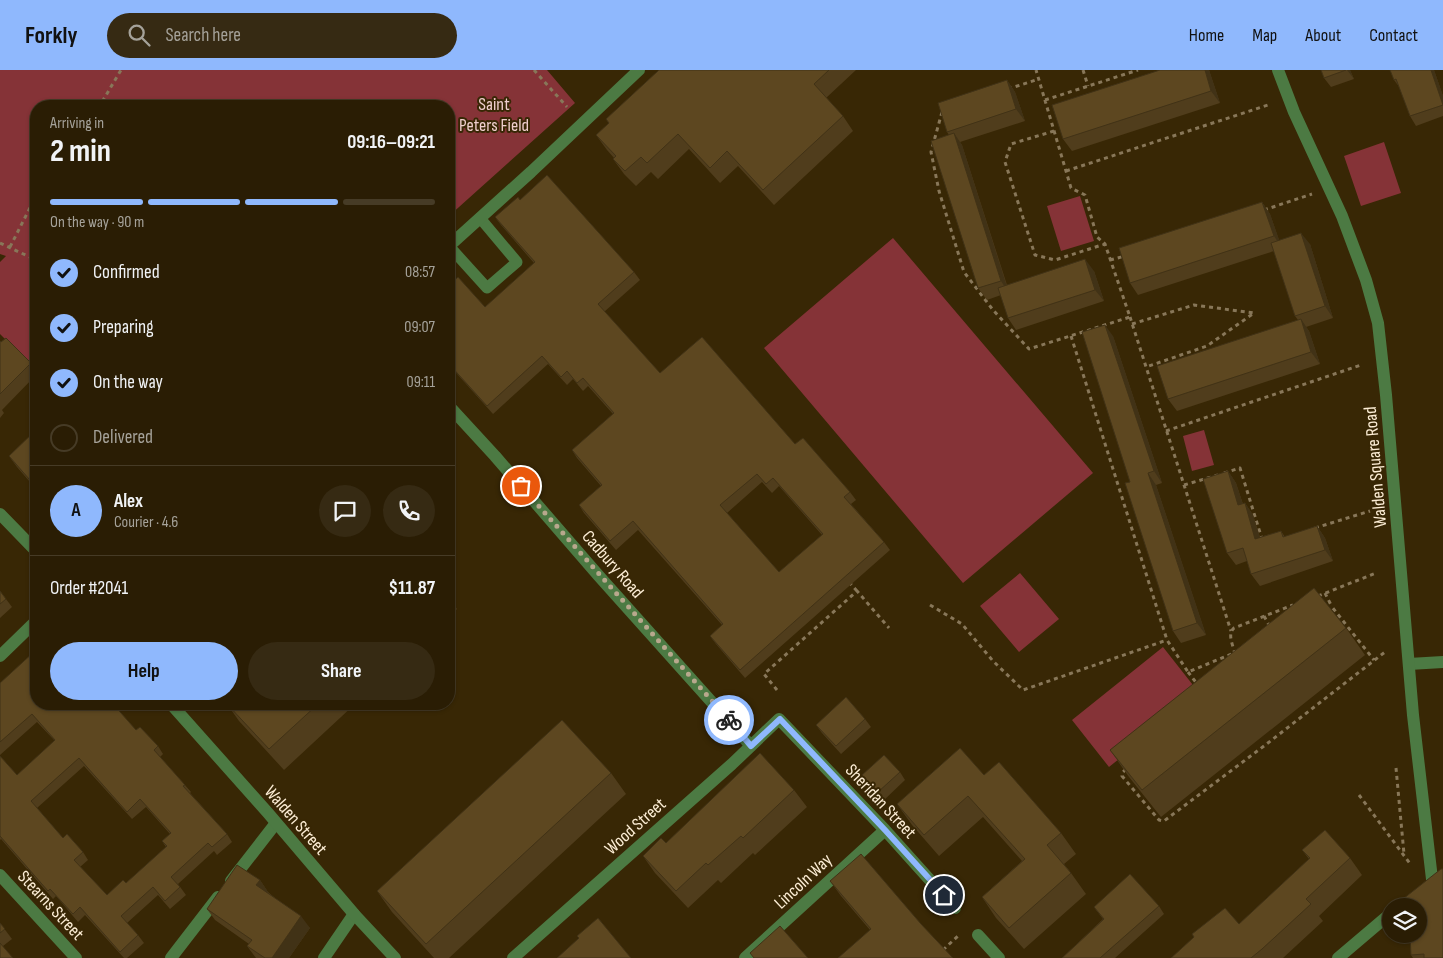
<!DOCTYPE html>
<html lang="en">
<head>
<meta charset="utf-8">
<style>
	:root { --surface:#2a1d04; --page:#362a13; --text:#f1f3f6; --muted:#a5a29a; --line:#463b26; --accent:#8fb8fd }
	body { margin:0; font-family:"Sofia Sans Condensed",sans-serif; background:var(--page); color:var(--text); height:100vh; display:flex; flex-direction:column; font-size:19px; white-space:nowrap }
	* { box-sizing:border-box; margin:0 }
	p { font-size:16px; color:var(--muted) }
	.icon { flex:none; width:28px; height:28px; fill:none; stroke:currentColor; stroke-width:2; stroke-linecap:round; stroke-linejoin:round }
	.map { position:relative; flex:1; overflow:hidden }
	.side { position:absolute; left:30px; top:30px; width:425px; height:610px; display:flex; flex-direction:column; background:var(--surface); border-radius:20px; box-shadow:0 1px 4px #0004,0 0 0 1px var(--line) }
	.side>* { flex:none }
	.fabs { position:absolute; left:1382px; top:828px; display:grid; gap:10px }
	.fabs a { display:grid; place-items:center; width:45px; height:45px; border-radius:50%; background:var(--surface); box-shadow:0 1px 4px #0004,0 0 0 1px var(--line); font-size:25px }
	.pin { position:absolute; display:grid; place-items:center; width:42px; height:42px; color:#fff; margin:-21px; border:2px solid #fff; border-radius:50%; box-shadow:0 1px 5px #0007 }
	.courier { position:absolute; display:grid; place-items:center; width:50px; height:50px; margin:-25px; border:4px solid #8fb8fd; border-radius:50%; background:#fff; color:#222; box-shadow:0 1px 6px #0007 }
	.headline em { font-style:normal; font-weight:700 }
	.headline div { display:flex; flex-direction:column-reverse }
	.headline { display:flex; align-items:center; justify-content:space-between; height:85px; padding:0 20px }
	h1 { font-size:32px; font-weight:700; line-height:38px }
	.bar { display:grid; grid-template-columns:repeat(4,1fr); gap:8px 5px; align-content:center; height:60px; padding:0 20px }
	.bar i { height:6px; border-radius:4px; background:var(--line) }
	.bar .current { background:var(--accent) }
	.bar p { grid-column:span 4 }
	.line { display:flex; align-items:center; gap:12px; padding:0 20px; border-top:1px solid var(--line) }
	.line div { flex:1 }
	.round { display:grid; place-items:center; flex:none; width:52px; height:52px; border-radius:26px; background:var(--page) }
	ol { padding:0 20px; list-style:none }
	li { display:flex; align-items:center; gap:15px; height:55px }
	li p { margin-inline-start:auto }
	li .icon { padding:5px; border-radius:50%; background:var(--accent); color:#111; stroke-width:4 }
	li:last-child { color:var(--muted) }
	li i { width:28px; height:28px; border:2px solid var(--line); border-radius:50% }
	.primary-button { display:flex; gap:10px; margin-top:auto; padding:10px 20px }
	.primary-button a { flex:1; height:58px; border-radius:30px; background:var(--accent); color:#111; font-size:20px; font-weight:700; line-height:58px; text-align:center }
	.primary-button a+a { background:var(--page); color:var(--text) }
	header { display:flex; align-items:center; gap:30px; box-sizing:border-box; height:70px; padding:0 25px; background:var(--accent); color:#111 }
	header strong { font-size:24px }
	nav { display:flex; gap:28px; margin-inline-start:auto; font-size:18px }
	.search { width:350px; height:45px; background:var(--page); display:flex; align-items:center; gap:12px; box-sizing:border-box; padding:0 18px; border-radius:28px; color:var(--muted); font-size:19px }
	.map>svg:first-child { display:block }
	.green { fill:#853337 }
	.lines { fill:none; stroke-linecap:round; stroke-linejoin:round }
	.path { stroke:#887759; stroke-width:3; stroke-dasharray:4 4; stroke-linecap:butt }
	.service { stroke:#4c7a43; stroke-width:11 }
	.pedestrian { stroke:#4c7a43; stroke-width:12 }
	.minor { stroke:#4c7a43; stroke-width:12 }
	.tertiary { stroke:#4c7a43; stroke-width:12 }
	.wall { fill:#503d1c; fill-rule:evenodd }
	.shaded-wall { fill:#413216 }
	.building { fill:#5d4720; stroke:#413216; fill-rule:evenodd }
	.done { stroke:#b8a88d; stroke-width:5; stroke-dasharray:0 9 }
	.route { stroke:#8fb8fd; stroke-width:6 }
	.labels { text-anchor:middle; stroke-width:4; stroke-linejoin:round; paint-order:stroke }
	.park-label { font-size:18px; fill:#f0cfce; stroke:#382705 }
	.street-label { font-size:18px; fill:#fdeed6; stroke:#382705 }
</style>
</head>
<body>
<header>
<strong>Forkly</strong>
<div class="search"><svg class="icon" aria-label="search" viewBox="0 0 24 24"><circle cx="10" cy="10" r="6"/><path d="M15 15l6 6"/></svg>Search here</div>
<nav><a>Home</a><a>Map</a><a>About</a><a>Contact</a></nav>
</header>
<div class="map">
<svg width="1443" height="888" viewBox="0 0 1443 888">
	<rect width="100%" height="100%" fill="#382705"/>
	<path class="green" d="M0,0H547L575,33L449,146V36H36V300L0,264V192L6,186L0,184Z
		M1384,72L1401,123L1361,136L1344,86Z
		M1080,126L1094,171L1061,181L1047,136Z
		M893,168L1093,403L963,513L764,278Z
		M1204,360L1214,395L1192,401L1183,366Z
		M1020,503L1059,549L1019,582L980,536Z
		M1163,577L1200,624L1109,697L1072,650Z"/>
	<g class="lines">
		<path class="path" d="M534,0L567,37
			M1083,0L1088,16
			M1008,19L1039,9
			M1045,30L1138,0
			M96,36L102,32L121,0
			M942,42L931,82L939,121L964,202L993,240L1029,279L1130,247L1105,174L1097,167L1085,125L1071,118L1036,0
			M1054,61L1011,74L1005,92L1035,185L1055,190L1105,174
			M1066,101L1271,34
			M1264,140L1312,124
			M0,173L36,190
			M10,177L36,126
			M1110,190L1125,186
			M1130,247L1231,561
			M1132,254L1194,235L1254,243L1207,276L1146,297
			M1071,266L1167,570L1188,602L1234,583
			M1166,361L1361,295
			M1224,403L1240,398L1262,469
			M1184,415L1218,405
			M1315,458L1370,441
			M849,512L857,521
			M1325,523L1332,537
			M1318,526L1376,503
			M930,535L962,554L993,591L1023,620L1167,570
			M1327,541L1332,537L1374,590
			M1264,546L1270,557
			M1235,584C1233,575 1227,564 1234,558L1293,535
			M1188,602L1198,615
			M777,620L764,604L857,521L889,558
			M1396,698L1404,784
			M1126,699L1123,702L1122,706L1159,750L1164,751L1264,676L1385,582
			M1359,725L1411,795
			M943,880L960,864"/>
		<path class="service" d="M449,176L487,218L517,192L480,148"/>
		<path class="pedestrian" d="M1409,594L1443,592"/>
		<path class="minor" d="M1278,0L1294,42L1342,146L1366,210L1378,253L1386,325L1413,645L1432,809
			M449,336L495,386L598,505L751,676
			M0,805L76,888
			M231,811L276,753
			M978,865L999,888
			M171,888L218,827
			M324,888L354,844
			M513,888L732,694L779,649L885,760L955,838
			M745,888L885,760
			M1338,888L1391,843"/>
		<path class="tertiary" d="M449,176L531,102L639,0
			M0,444L36,481
			M0,586L36,551
			M171,634L268,743L354,844L395,888"/>
	</g>
	<path class="wall" d="M659,0H856L826,28L843,46L853,61L774,135L738,96L720,113L689,79L658,109L651,102L636,116L624,104L613,89L614,88L607,80L596,65L609,53L606,49Z
		M1209,0L1220,33L1072,81L1063,69Z
		M1321,0H1350L1354,9L1331,17L1324,8Z
		M1390,0H1435H1434L1443,26V46L1416,56L1410,46L1400,18L1394,10Z
		M1007,10L1015,22L1025,51L960,72L962,75L1007,215L1094,201L1104,231L1016,260L1008,248L1001,225L987,230L978,218L949,65L947,62Z
		M520,130L634,202L640,210L604,242L660,303L795,374L850,422L856,430L851,434L884,472L890,480L745,608L716,574L710,566L722,555L638,460L616,480L584,443L579,435L601,416L577,388L572,380L613,344L588,316L583,321L573,309L567,315L548,294L493,344L449,295V213L485,237L534,193L501,155L495,147ZM762,412L772,423L779,416L822,465L779,502L727,443Z
		M1262,132L1270,144L1279,170L1310,174L1333,248L1306,257L1309,261L1320,294L1177,341L1168,329L1298,250L1295,246L1274,181L1138,225L1130,213Z
		M1113,266L1162,413L1156,415L1206,565L1181,573L1173,561L1130,412Z
		M0,271L31,293L36,301V305L2,340L4,343L0,348Z
		M36,360V419L17,397L9,386Z
		M1228,401L1236,413L1243,434L1245,433L1253,445L1260,467L1281,461L1285,467L1317,456L1325,468L1333,491L1260,516L1251,504L1247,491L1236,495L1227,483Z
		M0,521L12,537L0,548Z
		M449,527L457,539L449,547Z
		M1346,558L1365,585L1161,747L1129,707L1110,680Z
		M0,613L136,660L158,676L163,684L160,687L185,715L191,722L190,723L227,764L232,772L217,785L214,781L178,814L186,825L170,839L158,825L127,853L138,865L144,873L127,888H124L85,845L78,852L56,826L53,829L1,769L0,770V686L17,705L55,671L37,652L0,685ZM84,696L132,749L146,737L170,764L162,771L166,777L126,813L107,825L80,797L88,790L83,782L63,768L37,738Z
		M227,634H355L284,700L239,651Z
		M865,649L871,657L841,684L822,663L816,655Z
		M900,702L905,710L883,731L868,713L862,705Z
		M611,703L626,724L449,888H434L392,842L377,821Z
		M984,705L1061,763L1076,784L1064,794L1071,803L1086,824L1024,879L996,848L982,827L1022,791L983,747L939,786L912,755L897,734Z
		M794,720L807,737L755,785L753,783L721,813L718,810L688,838L655,803L643,786L666,773Z
		M1302,780L1350,788L1362,805L1319,846L1323,851L1283,888H1171L1239,854L1309,789Z
		M1443,799V888H1413L1411,885Z
		M260,810L268,822L310,858L289,888H256L247,876L249,874L215,850L207,839Z
		M830,811L921,854L870,860L841,826Z
		M1159,836L1164,844L1115,888H1062L1103,849L1094,837Z
		M0,853L12,869L3,876L0,888Z"/>
	<path class="shaded-wall" d="M1205,0H1209L1220,33L1211,21Z
		M1347,0H1350L1354,9Z
		M1431,0H1434L1443,26V35Z
		M1007,10L1015,22L1025,51L1016,39Z
		M954,63L962,75L1009,223L1001,211Z
		M1262,132L1270,144L1282,178L1274,166Z
		M1301,163L1310,174L1333,248L1325,236Z
		M1085,189L1094,201L1104,231L1095,220Z
		M1301,249L1309,261L1320,294L1311,282Z
		M1105,255L1113,266L1162,413L1154,401Z
		M1228,401L1236,413L1247,447L1238,435Z
		M1148,403L1156,415L1206,565L1197,553Z
		M1245,433L1253,445L1264,481L1255,469Z
		M1317,456L1325,468L1333,491L1325,480Z
		M260,810L268,822L265,827L256,815Z
		M301,846L310,858L289,888H272Z"/>
	<path class="building" d="M659,0H829L814,14L843,46L763,120L727,81L710,98L678,64L647,93L641,87L625,101L613,89L616,86L596,65L609,53L606,49Z
		M1160,0H1205L1211,21L1063,69L1052,35Z
		M1321,0H1346L1324,8Z
		M1390,0H1431L1443,35L1410,46L1396,9L1394,10Z
		M1007,10L1016,39L947,62L938,33Z
		M954,63L1001,211L978,218L931,71Z
		M547,105L634,202L598,234L660,303L702,267L795,374L803,368L850,422L844,427L884,472L740,600L710,566L723,554L633,451L610,471L579,435L602,415L572,380L614,343L583,308L577,313L567,301L561,307L542,286L487,336L449,294V213L450,214L458,207L485,237L535,192L495,147L518,127L520,130ZM757,404L766,414L773,408L823,464L779,502L720,435Z
		M1262,132L1274,166L1130,213L1119,178Z
		M1301,163L1325,236L1295,246L1271,173Z
		M1085,189L1095,220L1008,248L998,218Z
		M1301,249L1311,282L1168,329L1157,296Z
		M1105,255L1154,401L1148,403L1197,553L1173,561L1125,413L1130,412L1082,262Z
		M6,268L31,293L0,324V271L1,272Z
		M36,360V417L9,386Z
		M1228,401L1238,435L1245,433L1255,469L1281,461L1283,467L1317,456L1325,480L1251,504L1243,478L1227,483L1203,409Z
		M1314,518L1346,558L1142,720L1110,680Z
		M0,521L6,529L0,534Z
		M36,580V634H113L136,660L140,657L158,676L154,680L185,715L183,716L227,764L212,777L208,773L171,807L180,817L165,831L153,817L121,846L138,865L120,882L80,837L73,844L50,819L48,821L0,766V686L17,705L55,670L32,644L0,672V613ZM79,688L127,742L140,729L171,763L162,771L167,776L126,813L123,810L107,825L74,790L83,782L67,764L63,768L31,731Z
		M846,627L865,649L836,676L816,655Z
		M227,634H318L269,679Z
		M562,650L611,703L426,874L377,821Z
		M960,678L984,705L999,692L1061,763L1047,775L1071,803L1009,858L982,827L1025,789L968,726L924,765L897,734Z
		M760,683L794,720L743,768L741,766L708,795L706,793L676,821L643,786L661,768L666,773Z
		M884,685L900,702L878,722L862,705Z
		M1325,760L1350,788L1306,829L1311,834L1262,879L1251,888H1171L1194,867L1192,864L1225,838L1239,854L1310,788L1302,780Z
		M861,784L921,854L953,888H838L871,859L830,811Z
		M237,795L260,810L256,815L301,846L272,888H265L247,876L252,870L207,839Z
		M1441,799H1443V888H1424V884L1411,885L1410,864H1419V836H1404L1403,829Z
		M1130,804L1159,836L1100,888H1062L1104,849L1094,837Z
		M598,848L631,888H557L579,868L577,866Z
		M0,853L5,859L0,863Z
		M780,856L808,888H754L750,883Z
		M0,873L13,888H0Z"/>
	<g class="lines">
		<path class="done" d="M521,416L729,650"/>
		<path class="route" d="M729,650L751,676L780,649L885,760L944,825"/>
	</g>
	<g class="labels">
		<g class="park-label">
			<text x="494" y="40">Saint<tspan x="494" dy="21">Peters Field</tspan></text>
		</g>
		<g class="street-label">
			<text transform="translate(1375 397) rotate(-95)" y="6">Walden Square Road</text>
			<text transform="translate(613 494) rotate(49)" y="6">Cadbury Road</text>
			<text transform="translate(881 731) rotate(47)" y="6">Sheridan Street</text>
			<text transform="translate(296 750) rotate(49)" y="6">Walden Street</text>
			<text transform="translate(635 756) rotate(-42)" y="6">Wood Street</text>
			<text transform="translate(803 811) rotate(-43)" y="6">Lincoln Way</text>
			<text transform="translate(51 835) rotate(47)" y="6">Stearns Street</text>
		</g>
	</g>
</svg>
<div class="fabs">
<a><svg class="icon" aria-label="layers" viewBox="0 0 24 24"><path d="M12 4l9 5-9 5-9-5zM3 14l9 5 9-5"/></svg></a>
</div>
<div class="pin" style="left:521px;top:416px;background:#ea580c"><svg class="icon" aria-label="bag" viewBox="0 0 24 24"><path d="M5 8h14l-1 12H6zM9 8a3 3 0 0 1 6 0"/></svg></div>
<div class="pin" style="left:944px;top:825px;background:#1f2937"><svg class="icon" aria-label="home" viewBox="0 0 24 24"><path d="M3 11l9-7 9 7M6 9v11h12V9"/></svg></div>
<div class="courier" style="left:729px;top:650px"><svg class="icon" aria-label="bike" viewBox="0 0 24 24"><circle cx="6" cy="16" r="4"/><circle cx="18" cy="16" r="4"/><path d="M6 16l4-8h5l3 8M10 8l3 8H6M13 5h3"/></svg></div>
<section class="side">
<div class="headline"><div><h1>2 min</h1><p>Arriving in</p></div><em>09:16–09:21</em></div>
<div class="bar"><i class="current"></i><i class="current"></i><i class="current"></i><i></i><p>On the way · 90 m</p></div>
<ol>
<li><svg class="icon" aria-label="check" viewBox="0 0 24 24"><path d="M5 12l5 5 9-10"/></svg>Confirmed<p>08:57</p></li>
<li><svg class="icon" aria-label="check" viewBox="0 0 24 24"><path d="M5 12l5 5 9-10"/></svg>Preparing<p>09:07</p></li>
<li><svg class="icon" aria-label="check" viewBox="0 0 24 24"><path d="M5 12l5 5 9-10"/></svg>On the way<p>09:11</p></li>
<li><i></i>Delivered</li>
</ol>
<div class="line" style="height:90px"><b class="round" style="background:var(--accent);color:#111">A</b><div><b>Alex</b><p>Courier · 4.6</p></div><a class="round"><svg class="icon" aria-label="chat" viewBox="0 0 24 24"><path d="M4 5h16v11H9l-5 4z"/></svg></a><a class="round"><svg class="icon" aria-label="phone" viewBox="0 0 24 24"><path d="M5 4h4l2 5-3 2q2 4 5 5l2-3 5 2v4C11 20 4 13 5 4z"/></svg></a></div>
<div class="line" style="height:65px"><div>Order #2041</div><b>$11.87</b></div>
<div class="primary-button"><a>Help</a><a>Share</a></div>
</section>
</div>
</body>
</html>
